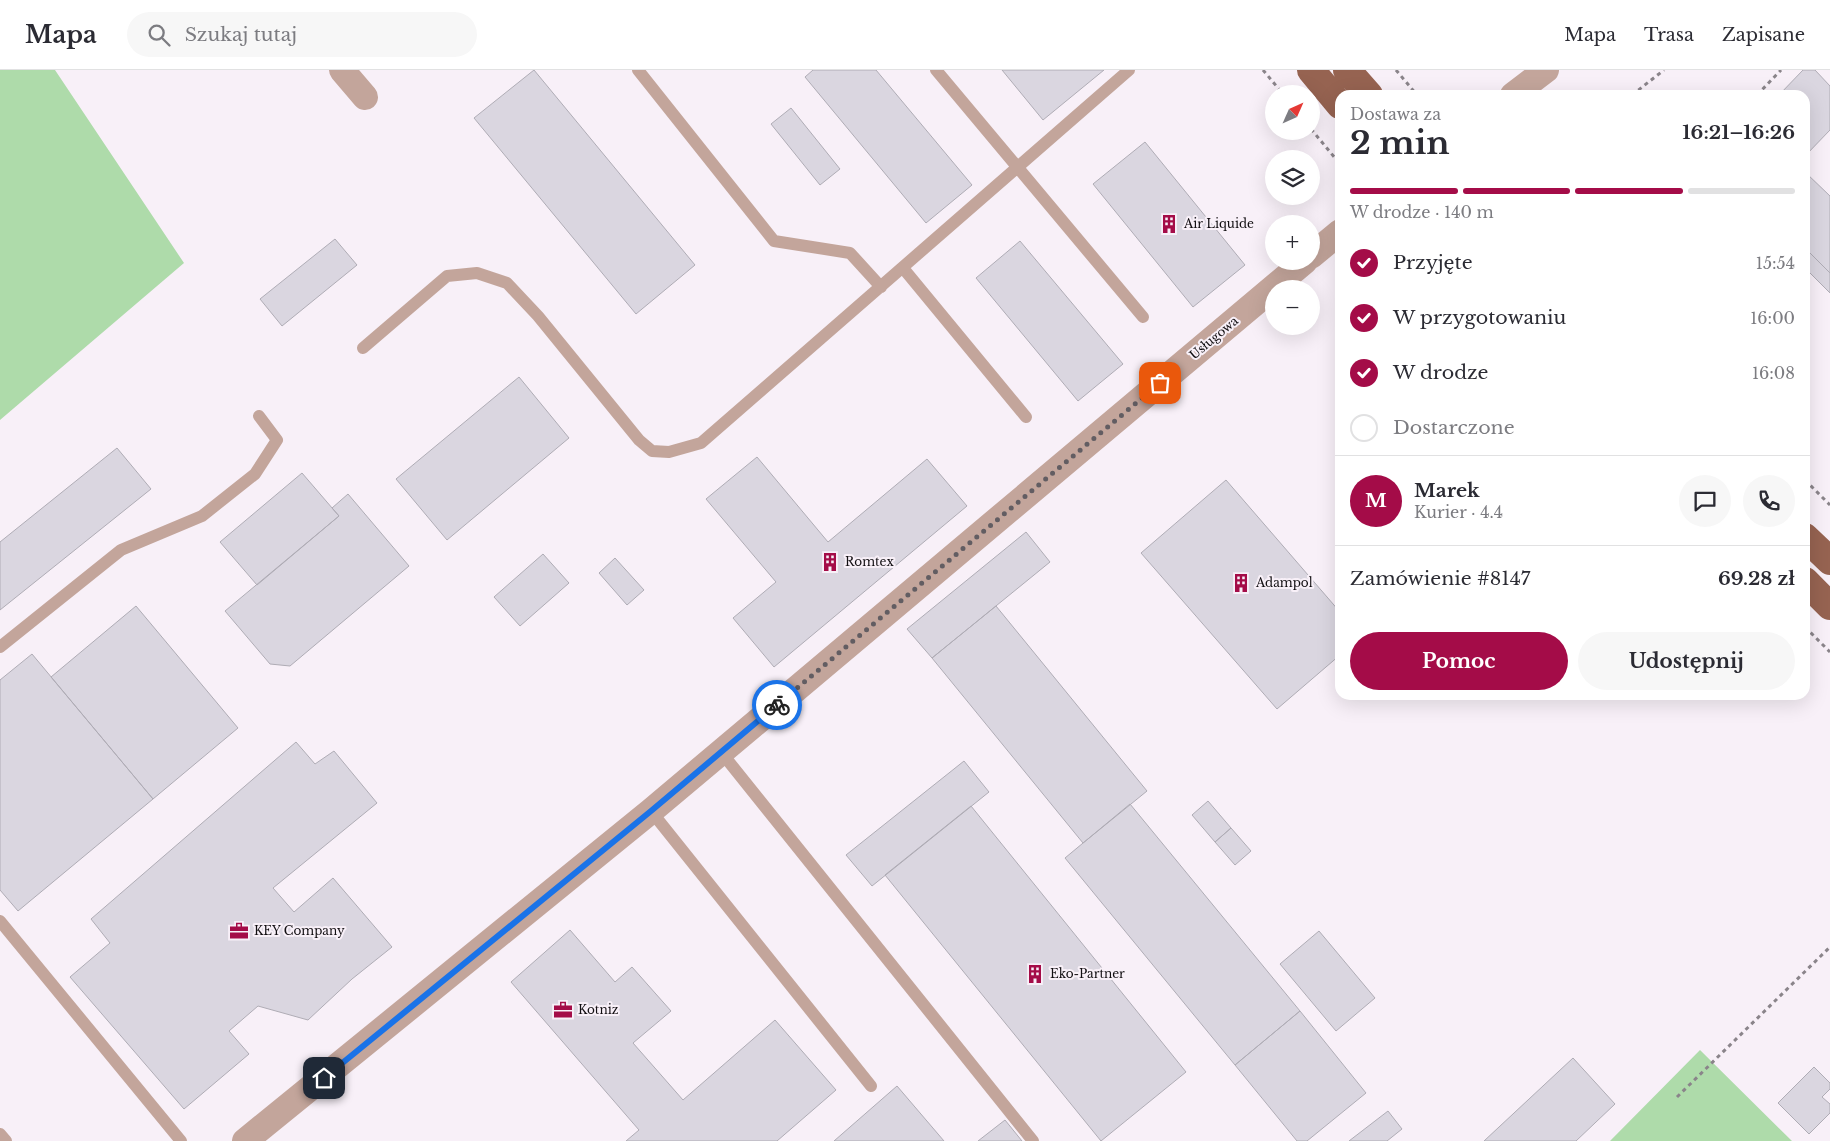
<!DOCTYPE html>
<html lang="pl">
<head>
<meta charset="utf-8">
<style>
	:root { --surface:#fff; --page:#f7f7f7; --text:#2b2b33; --muted:#7c7c81; --line:#e1e1e2; --accent:#a40c48 }
	body { margin:0; font-family:"Libre Baskerville",serif; background:var(--page); color:var(--text); height:100vh; display:flex; flex-direction:column; font-size:19px; white-space:nowrap }
	* { box-sizing:border-box; margin:0 }
	p { font-size:16px; color:var(--muted) }
	.icon { flex:none; width:28px; height:28px; fill:none; stroke:currentColor; stroke-width:2; stroke-linecap:round; stroke-linejoin:round }
	.map { position:relative; flex:1; overflow:hidden }
	.panel { position:absolute; left:1335px; top:20px; width:475px; height:610px; display:flex; flex-direction:column; background:var(--surface); border-radius:15px; box-shadow:0 5px 20px #0002 }
	.panel>* { flex:none }
	.needle { width:32px; rotate:45deg }
	.fabs { position:absolute; left:1265px; top:15px; display:grid; gap:10px }
	.fabs a { display:grid; place-items:center; width:55px; height:55px; border-radius:50%; background:var(--surface); box-shadow:0 5px 20px #0002; font-size:25px }
	.pin { position:absolute; display:grid; place-items:center; width:42px; height:42px; color:#fff; margin:-21px; border-radius:10px; box-shadow:0 2px 8px #0006 }
	.courier { position:absolute; display:grid; place-items:center; width:50px; height:50px; margin:-25px; border:4px solid #1a73e8; border-radius:50%; background:#fff; color:#222; box-shadow:0 1px 6px #0007 }
	.overview em { font-style:normal; font-weight:700 }
	.overview div { display:flex; flex-direction:column-reverse }
	.overview { display:flex; align-items:center; justify-content:space-between; height:85px; padding:0 15px }
	h1 { font-size:32px; font-weight:700; line-height:38px }
	.bar { display:grid; grid-template-columns:repeat(4,1fr); gap:8px 5px; align-content:center; height:60px; padding:0 15px }
	.bar i { height:6px; border-radius:4px; background:var(--line) }
	.bar .on { background:var(--accent) }
	.bar p { grid-column:span 4 }
	.line { display:flex; align-items:center; gap:12px; padding:0 15px; border-top:1px solid var(--line) }
	.line div { flex:1 }
	.round { display:grid; place-items:center; flex:none; width:52px; height:52px; border-radius:26px; background:var(--page) }
	ol { padding:0 15px; list-style:none }
	li { display:flex; align-items:center; gap:15px; height:55px }
	li p { margin-inline-start:auto }
	li .icon { padding:5px; border-radius:50%; background:var(--accent); color:#fff; stroke-width:4 }
	li:last-child { color:var(--muted) }
	li i { width:28px; height:28px; border:2px solid var(--line); border-radius:50% }
	.primary-button { display:flex; gap:10px; margin-top:auto; padding:10px 15px }
	.primary-button a { flex:1; height:58px; border-radius:30px; background:var(--accent); color:#fff; font-size:20px; font-weight:700; line-height:58px; text-align:center }
	.primary-button a+a { background:var(--page); color:var(--text) }
	header { display:flex; align-items:center; gap:30px; box-sizing:border-box; height:70px; padding:0 25px; background:var(--surface); border-bottom:1px solid var(--line) }
	header strong { font-size:24px }
	nav { display:flex; gap:28px; margin-inline-start:auto; font-size:18px }
	.search { width:350px; height:45px; background:var(--page); display:flex; align-items:center; gap:12px; box-sizing:border-box; padding:0 18px; border-radius:28px; color:var(--muted); font-size:19px }
	.map>svg:first-child { display:block }
	.green { fill:#aedbaa }
	.building { fill:#dad6e0; stroke:#afacb5 }
	.lines { fill:none; stroke-linecap:round; stroke-linejoin:round }
	.path { stroke:#8a848a; stroke-width:3; stroke-dasharray:4 4; stroke-linecap:butt }
	.service { stroke:#c3a59b; stroke-width:12 }
	.minor { stroke:#c3a59b; stroke-width:26 }
	.primary { stroke:#966351; stroke-width:28 }
	.done { stroke:#625d62; stroke-width:5; stroke-dasharray:0 9 }
	.route { stroke:#1a73e8; stroke-width:6 }
	.labels { text-anchor:middle; stroke-width:4; stroke-linejoin:round; paint-order:stroke }
	.poi-label { font-size:12px; fill:#110e11; stroke:#f8f0f8; text-anchor:start }
	.street-label { font-size:12px; fill:#110e11; stroke:#f8f0f8 }
</style>
</head>
<body>
<header>
<strong>Mapa</strong>
<div class="search"><svg class="icon" aria-label="search" viewBox="0 0 24 24"><circle cx="10" cy="10" r="6"/><path d="M15 15l6 6"/></svg>Szukaj tutaj</div>
<nav><a>Mapa</a><a>Trasa</a><a>Zapisane</a></nav>
</header>
<div class="map">
<svg width="1830" height="1071" viewBox="0 0 1830 1071">
	<rect width="100%" height="100%" fill="#f8f0f8"/>
	<path class="green" d="M0,0H55L184,193L0,350Z
		M1700,980L1792,1071H1610Z"/>
	<path class="building" d="M534,0L695,195L636,244L474,48Z
		M813,0H876L972,115L926,153L805,7Z
		M1002,0H1104L1043,50Z
		M1803,0H1815L1830,16V60L1805,86V25H1779Z
		M791,38L840,99L820,115L771,54Z
		M1145,72L1245,195L1193,237L1093,114Z
		M1805,102L1830,126V203L1805,178Z
		M335,169L357,195L282,256L260,229Z
		M1020,171L1123,294L1078,331L976,208Z
		M1805,178L1830,203V223L1805,198Z
		M519,307L569,368L447,470L396,409Z
		M117,378L151,419L0,540V472Z
		M757,387L828,472L927,389L967,436L774,597L733,548L776,512L706,429Z
		M302,403L339,446L257,515L220,472Z
		M1226,410L1340,542V585L1277,639L1141,483Z
		M348,424L409,496L290,596L270,594L225,541L339,446L332,438Z
		M1026,462L1050,492L932,588L907,559Z
		M543,484L569,513L520,556L494,527Z
		M615,488L644,520L627,535L599,503Z
		M136,536L238,658L153,729L51,607Z
		M996,536L1147,721L1083,773L932,588Z
		M32,584L153,729L18,841L0,820V610Z
		M296,672L315,694L334,681L377,733L273,818L294,842L333,808L392,877L352,909L308,950L258,936L229,961L249,984L184,1039L70,907L110,873L91,849Z
		M964,691L989,722L872,816L846,785Z
		M1208,731L1231,758L1215,772L1192,745Z
		M1130,734L1300,941L1235,995L1065,788Z
		M971,736L1186,1002L1101,1071L885,805Z
		M1231,758L1251,781L1235,795L1215,772Z
		M570,860L615,912L632,897L671,941L633,973L683,1030L775,950L836,1020L777,1071H626L639,1060L511,912Z
		M1319,861L1375,928L1336,961L1280,894Z
		M1300,941L1366,1023L1307,1071H1297L1235,995Z
		M1573,988L1615,1034L1576,1071H1484Z
		M1814,997L1830,1013V1019L1822,1027L1830,1034V1043L1809,1064L1778,1033Z
		M897,1016L944,1071H834Z
		M1388,1041L1402,1059L1387,1071H1349Z
		M1005,1050L1022,1071H978Z"/>
	<g class="lines">
		<path class="path" d="M1263,0L1283,24
			M1396,0L1417,25
			M1632,25L1664,0
			M1757,25L1781,0
			M1311,59L1340,94
			M1805,410L1830,435
			M1805,557L1830,582
			M1677,1027L1830,877"/>
		<path class="service" d="M638,0L774,171L850,183L881,217
			M936,0L1143,247
			M903,198L1026,347
			M363,278L447,206L477,203L507,213L538,246L639,370L652,381L669,382L701,373L1129,0
			M0,577L121,480L202,446L255,404L277,370L259,346
			M721,682L1033,1071
			M651,741L871,1016
			M0,851L181,1071
			M0,1064L6,1071"/>
		<path class="minor" d="M342,0L365,27
			M1513,25L1546,0
			M1311,186L1340,162
			M245,1071L651,741L1305,191"/>
		<path class="primary" d="M1311,0L1340,35
			M1347,0L1369,25
			M1805,467L1830,491
			M1805,511L1830,536"/>
	</g>
	<g class="lines">
		<path class="done" d="M777,635L1160,313"/>
		<path class="route" d="M324,1008L651,741L777,635"/>
	</g>
	<defs>
		<g id="building-bare" transform="scale(1.5)"><path d="M-4-6H4V6H1V3H-1V6H-4ZM-2.5-4.3h1.7v1.8h-1.7ZM.8-4.3h1.7v1.8H.8ZM-2.5-1h1.7V.8h-1.7ZM.8-1h1.7V.8H.8Z" fill="#a40c48" stroke="#f8f0f8" stroke-width="2.5" paint-order="stroke"/></g>
		<g id="office-bare" transform="scale(1.5)"><path d="M-6-3h4V-5.5h4V-3h4V5H-6ZM-1-4.5V-3h2v-1.5ZM-6 0V1H6V0Z" fill="#a40c48" stroke="#f8f0f8" stroke-width="2.5" paint-order="stroke"/></g>
	</defs>
	<g fill-rule="evenodd">
		<use href="#building-bare" x="1169" y="154"/>
		<use href="#building-bare" x="830" y="492"/>
		<use href="#building-bare" x="1241" y="513"/>
		<use href="#office-bare" x="239" y="861"/>
		<use href="#building-bare" x="1035" y="904"/>
		<use href="#office-bare" x="563" y="940"/>
	</g>
	<g class="labels">
		<g class="poi-label">
			<text x="1184" y="158">Air Liquide</text>
			<text x="845" y="496">Romtex</text>
			<text x="1256" y="517">Adampol</text>
			<text x="254" y="865">KEY Company</text>
			<text x="1050" y="908">Eko-Partner</text>
			<text x="578" y="944">Kotniz</text>
		</g>
		<g class="street-label">
			<text transform="translate(1214 268) rotate(-40)" y="4">Usługowa</text>
		</g>
	</g>
</svg>
<div class="fabs">
<a><svg class="needle" viewBox="-14 -14 28 28"><path d="M0-13l5 13h-10z" fill="#e53935"/><path d="M0 13l5-13h-10z" fill="#7c7c81"/></svg></a>
<a><svg class="icon" aria-label="layers" viewBox="0 0 24 24"><path d="M12 4l9 5-9 5-9-5zM3 14l9 5 9-5"/></svg></a>
<a>+</a>
<a>−</a>
</div>
<div class="pin" style="left:1160px;top:313px;background:#ea580c"><svg class="icon" aria-label="bag" viewBox="0 0 24 24"><path d="M5 8h14l-1 12H6zM9 8a3 3 0 0 1 6 0"/></svg></div>
<div class="pin" style="left:324px;top:1008px;background:#1f2937"><svg class="icon" aria-label="home" viewBox="0 0 24 24"><path d="M3 11l9-7 9 7M6 9v11h12V9"/></svg></div>
<div class="courier" style="left:777px;top:635px"><svg class="icon" aria-label="bike" viewBox="0 0 24 24"><circle cx="6" cy="16" r="4"/><circle cx="18" cy="16" r="4"/><path d="M6 16l4-8h5l3 8M10 8l3 8H6M13 5h3"/></svg></div>
<section class="panel">
<div class="overview"><div><h1>2 min</h1><p>Dostawa za</p></div><em>16:21–16:26</em></div>
<div class="bar"><i class="on"></i><i class="on"></i><i class="on"></i><i></i><p>W drodze · 140 m</p></div>
<ol>
<li><svg class="icon" aria-label="check" viewBox="0 0 24 24"><path d="M5 12l5 5 9-10"/></svg>Przyjęte<p>15:54</p></li>
<li><svg class="icon" aria-label="check" viewBox="0 0 24 24"><path d="M5 12l5 5 9-10"/></svg>W przygotowaniu<p>16:00</p></li>
<li><svg class="icon" aria-label="check" viewBox="0 0 24 24"><path d="M5 12l5 5 9-10"/></svg>W drodze<p>16:08</p></li>
<li><i></i>Dostarczone</li>
</ol>
<div class="line" style="height:90px"><b class="round" style="background:var(--accent);color:#fff">M</b><div><b>Marek</b><p>Kurier · 4.4</p></div><a class="round"><svg class="icon" aria-label="chat" viewBox="0 0 24 24"><path d="M4 5h16v11H9l-5 4z"/></svg></a><a class="round"><svg class="icon" aria-label="phone" viewBox="0 0 24 24"><path d="M5 4h4l2 5-3 2q2 4 5 5l2-3 5 2v4C11 20 4 13 5 4z"/></svg></a></div>
<div class="line" style="height:65px"><div>Zamówienie #8147</div><b>69.28 zł</b></div>
<div class="primary-button"><a>Pomoc</a><a>Udostępnij</a></div>
</section>
</div>
</body>
</html>
